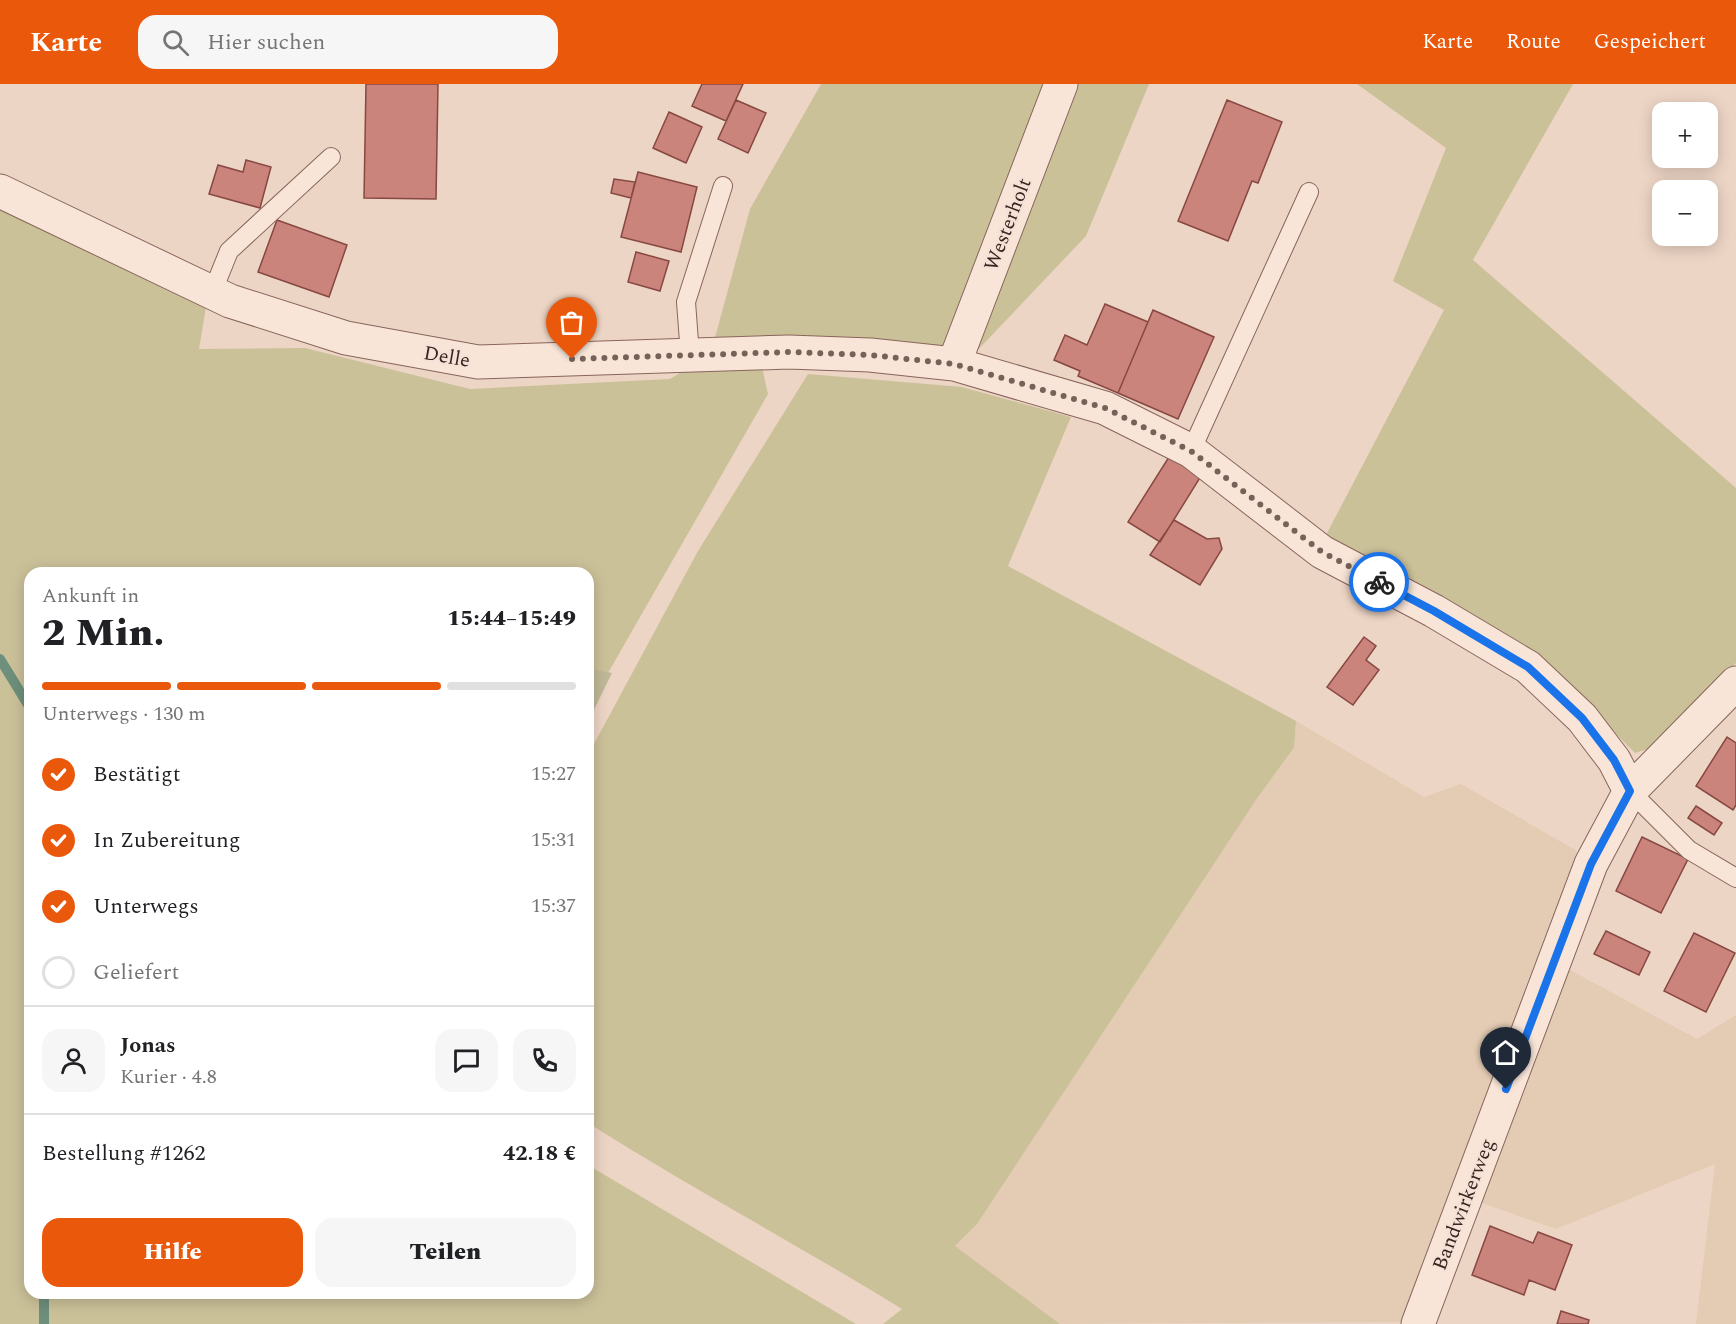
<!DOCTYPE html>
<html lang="de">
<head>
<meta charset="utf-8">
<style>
	:root { --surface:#fff; --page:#f6f6f6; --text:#202124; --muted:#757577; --line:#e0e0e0; --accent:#ea580c }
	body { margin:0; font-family:Spectral,serif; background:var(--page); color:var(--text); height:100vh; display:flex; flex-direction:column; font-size:22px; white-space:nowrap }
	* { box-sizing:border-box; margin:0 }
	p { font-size:20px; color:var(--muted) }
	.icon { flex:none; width:33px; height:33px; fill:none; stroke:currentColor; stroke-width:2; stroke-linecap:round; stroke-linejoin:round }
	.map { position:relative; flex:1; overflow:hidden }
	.sheet { position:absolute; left:24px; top:483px; width:570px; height:732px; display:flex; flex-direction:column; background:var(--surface); border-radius:18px; box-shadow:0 3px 15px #0003 }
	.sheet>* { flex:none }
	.tools { position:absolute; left:1652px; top:18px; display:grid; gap:12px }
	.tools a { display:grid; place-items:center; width:66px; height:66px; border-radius:12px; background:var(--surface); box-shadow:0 3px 15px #0003; font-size:30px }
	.pin { position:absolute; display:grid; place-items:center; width:51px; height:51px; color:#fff; margin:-62px -26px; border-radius:50% 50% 50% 0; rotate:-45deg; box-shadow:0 0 6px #0007 }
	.pin .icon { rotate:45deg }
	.courier { position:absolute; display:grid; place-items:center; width:60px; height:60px; margin:-30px; border:4px solid #1a73e8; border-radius:50%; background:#fff; color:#222; box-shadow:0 2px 8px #0007 }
	.summary em { font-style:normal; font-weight:800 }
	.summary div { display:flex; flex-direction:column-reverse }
	.summary { display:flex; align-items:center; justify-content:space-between; height:102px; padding:0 18px }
	h1 { font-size:39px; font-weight:800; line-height:45px }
	.bar { display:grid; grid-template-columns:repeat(4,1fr); gap:9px 6px; align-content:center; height:72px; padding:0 18px }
	.bar i { height:8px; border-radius:4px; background:var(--line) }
	.bar .on { background:var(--accent) }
	.bar p { grid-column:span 4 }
	.line { display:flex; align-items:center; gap:15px; padding:0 18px; border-top:2px solid var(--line) }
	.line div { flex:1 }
	.round { display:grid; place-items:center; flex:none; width:63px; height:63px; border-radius:18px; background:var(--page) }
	ol { padding:0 18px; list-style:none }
	li { display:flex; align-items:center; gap:18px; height:66px }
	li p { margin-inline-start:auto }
	li .icon { padding:6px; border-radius:50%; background:var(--accent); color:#fff; stroke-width:4 }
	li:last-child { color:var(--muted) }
	li i { width:33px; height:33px; border:3px solid var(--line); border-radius:50% }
	.cta { display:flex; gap:12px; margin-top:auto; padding:12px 18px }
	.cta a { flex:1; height:69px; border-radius:18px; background:var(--accent); color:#fff; font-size:24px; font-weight:800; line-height:69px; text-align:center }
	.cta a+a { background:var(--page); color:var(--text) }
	header { display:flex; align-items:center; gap:36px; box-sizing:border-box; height:84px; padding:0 30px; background:var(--accent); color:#fff }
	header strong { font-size:28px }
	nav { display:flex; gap:33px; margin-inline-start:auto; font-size:21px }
	.search { width:420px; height:54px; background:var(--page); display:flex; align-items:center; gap:15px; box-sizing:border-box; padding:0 21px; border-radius:18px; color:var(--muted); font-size:22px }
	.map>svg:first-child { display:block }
	.farmland { fill:#e3ccb3 }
	.green { fill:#cbc199 }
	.cemetery { fill:#c0b998 }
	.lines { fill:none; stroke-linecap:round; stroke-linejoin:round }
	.stream { stroke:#6e8f7c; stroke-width:10 }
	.building { fill:#ca847c; stroke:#874842; stroke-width:1.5 }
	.service-casing { stroke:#88655c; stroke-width:20 }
	.minor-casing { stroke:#88655c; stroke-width:35 }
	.service { stroke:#f8e5d8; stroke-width:18 }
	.minor { stroke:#f8e5d8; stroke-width:33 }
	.done { stroke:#776159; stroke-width:6; stroke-dasharray:0 10.8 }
	.route { stroke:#1a73e8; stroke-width:8 }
	.labels { text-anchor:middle; stroke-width:4.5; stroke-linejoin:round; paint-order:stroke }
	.street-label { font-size:20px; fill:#38231f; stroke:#f5e1d5 }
</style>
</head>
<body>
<header>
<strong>Karte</strong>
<div class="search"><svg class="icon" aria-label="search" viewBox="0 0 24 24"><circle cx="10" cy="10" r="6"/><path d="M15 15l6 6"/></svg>Hier suchen</div>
<nav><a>Karte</a><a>Route</a><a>Gespeichert</a></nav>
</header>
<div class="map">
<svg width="1736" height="1240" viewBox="0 0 1736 1240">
	<rect width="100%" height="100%" fill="#edd5c5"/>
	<path class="farmland" d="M1296,637L1424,713L1461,700L1577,767L1403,1238L1060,1240L954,1163L977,1139L1258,713L1294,665Z
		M1563,882L1697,955L1736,931V1240H1696L1715,1080L1556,1145L1476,1117Z"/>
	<path class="green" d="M821,0H1149L1086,152L974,270L710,272L750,125Z
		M1357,0H1573L1473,176L1736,404V579L1651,664L1635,669L1554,588L1458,525L1326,451L1444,226L1393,197L1446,64Z
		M0,118L207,217L199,265L305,264L470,305L670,295L685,286L762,283L768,310L608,589L588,584V489H30V1209H588V1081L856,1240H0Z
		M808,290L962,303L1071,333L1008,482L1296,637L1294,664L1258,713L977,1140L955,1162L1060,1240H883L902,1225C798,1161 691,1104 588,1039V671L698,467Z"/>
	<path class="cemetery" d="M588,584L612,589L588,638Z"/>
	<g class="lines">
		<path class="stream" d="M0,575L30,624
			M44,1209V1240"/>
	</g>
	<path class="building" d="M366,0H438L436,115L364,114Z
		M702,0H743L726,37L692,22Z
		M736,16L766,29L748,69L718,55Z
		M1227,16L1282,38L1258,99L1252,97L1228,157L1178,137Z
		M669,28L702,43L686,79L653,64Z
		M246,76L271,83L260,124L209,110L218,81L243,88Z
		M638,88L697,103L681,168L621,153Z
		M614,95L635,98L631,114L611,109Z
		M277,136L347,161L329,213L258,188Z
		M636,168L669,177L660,207L628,198Z
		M1105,220L1148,238L1118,309L1078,292L1080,287L1054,276L1065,251L1087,261Z
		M1153,226L1214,253L1178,335L1118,309Z
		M1174,365L1206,384L1160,458L1128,438Z
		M1174,436L1207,455L1219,454L1222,465L1200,501L1150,471Z
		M1364,553L1376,562L1366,576L1379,586L1353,621L1327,603Z
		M1727,653L1736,659V721L1733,726L1696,702Z
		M1696,722L1722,739L1714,751L1688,734Z
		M1642,753L1688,775L1661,829L1616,807Z
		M1606,847L1650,868L1639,891L1594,870Z
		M1694,849L1735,869L1706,928L1664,907Z
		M1490,1142L1533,1159L1538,1148L1572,1161L1555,1206L1529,1196L1524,1211L1472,1191Z
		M1561,1227L1589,1236L1588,1240H1557Z"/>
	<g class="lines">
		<g class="service-casing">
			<path id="service" d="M212,209L229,167L331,73
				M690,271L686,218L723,102
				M1191,367L1309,108
				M1630,707L1689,766L1736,794"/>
		</g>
		<g class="minor-casing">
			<path id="minor" d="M0,107L230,217L346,254L478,278L789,268L870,271L954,280L1105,324L1191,367L1322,468L1434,527L1528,583L1582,634L1614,676L1630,707
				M954,280L1061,0
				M1418,1240L1591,780L1630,707L1736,599"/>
		</g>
		<use href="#service" class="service"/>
		<use href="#minor" class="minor"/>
	</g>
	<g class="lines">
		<path class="done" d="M572,275L789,268L870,271L954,280L1105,324L1191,367L1322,468L1379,498"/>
		<path class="route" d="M1379,498L1434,527L1528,583L1582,634L1614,676L1630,707L1591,780L1506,1005"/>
	</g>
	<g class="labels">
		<g class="street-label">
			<text transform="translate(1007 140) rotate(-69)" y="7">Westerholt</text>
			<text transform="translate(447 272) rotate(10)" y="7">Delle</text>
			<text transform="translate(1463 1120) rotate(-69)" y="7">Bandwirkerweg</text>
		</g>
	</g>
</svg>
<div class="tools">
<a>+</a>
<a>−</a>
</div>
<div class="pin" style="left:572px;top:275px;background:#ea580c"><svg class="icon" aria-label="bag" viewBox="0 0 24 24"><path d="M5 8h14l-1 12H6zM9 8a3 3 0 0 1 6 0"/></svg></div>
<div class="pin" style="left:1506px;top:1005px;background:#1f2937"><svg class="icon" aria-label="home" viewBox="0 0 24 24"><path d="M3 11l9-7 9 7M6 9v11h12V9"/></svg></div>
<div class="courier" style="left:1379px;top:498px"><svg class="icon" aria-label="bike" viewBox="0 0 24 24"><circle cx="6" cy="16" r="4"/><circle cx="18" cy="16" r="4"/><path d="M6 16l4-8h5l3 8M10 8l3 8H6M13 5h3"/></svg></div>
<section class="sheet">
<div class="summary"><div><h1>2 Min.</h1><p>Ankunft in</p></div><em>15:44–15:49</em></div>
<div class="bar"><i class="on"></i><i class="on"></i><i class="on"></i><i></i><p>Unterwegs · 130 m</p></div>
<ol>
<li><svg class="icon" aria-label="check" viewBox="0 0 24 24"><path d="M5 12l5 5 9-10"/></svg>Bestätigt<p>15:27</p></li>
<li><svg class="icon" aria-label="check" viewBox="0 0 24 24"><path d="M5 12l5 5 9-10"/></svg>In Zubereitung<p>15:31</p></li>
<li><svg class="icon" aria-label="check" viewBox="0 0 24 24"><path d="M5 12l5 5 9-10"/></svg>Unterwegs<p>15:37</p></li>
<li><i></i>Geliefert</li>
</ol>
<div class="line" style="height:108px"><a class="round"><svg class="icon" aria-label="person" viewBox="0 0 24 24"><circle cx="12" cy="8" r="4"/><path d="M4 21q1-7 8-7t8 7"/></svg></a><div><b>Jonas</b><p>Kurier · 4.8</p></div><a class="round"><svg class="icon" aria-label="chat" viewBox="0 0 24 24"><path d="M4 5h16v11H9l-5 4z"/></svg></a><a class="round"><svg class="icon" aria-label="phone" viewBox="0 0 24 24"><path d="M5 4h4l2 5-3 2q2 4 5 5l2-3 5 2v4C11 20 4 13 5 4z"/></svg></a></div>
<div class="line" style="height:78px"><div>Bestellung #1262</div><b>42.18 €</b></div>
<div class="cta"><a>Hilfe</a><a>Teilen</a></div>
</section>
</div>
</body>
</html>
